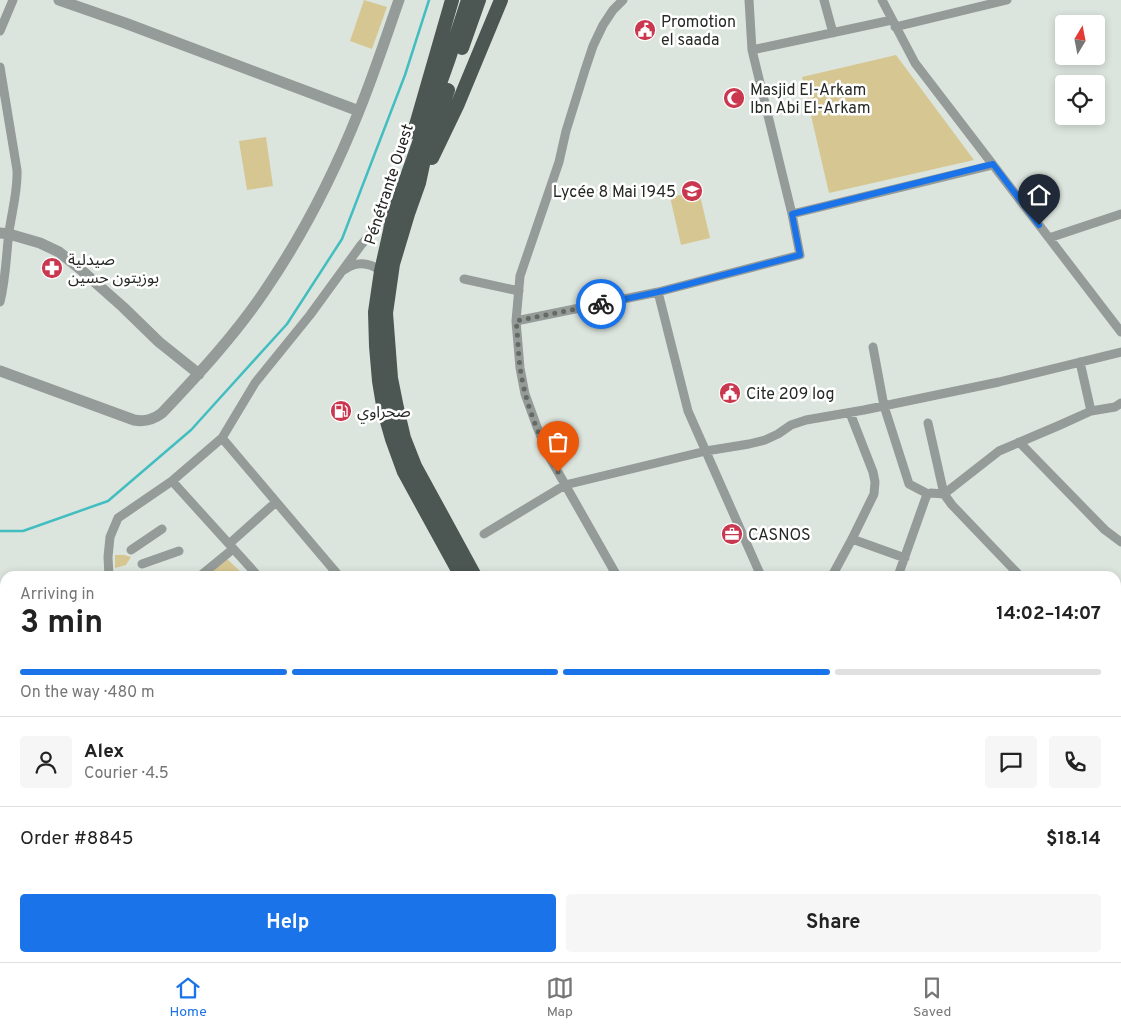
<!DOCTYPE html>
<html lang="en">
<head>
<meta charset="utf-8">
<style>
	:root { --surface:#fff; --page:#f6f6f6; --text:#222; --muted:#767676; --line:#e0e0e0; --accent:#1a73e8 }
	body { margin:0; font-family:Overpass,"Noto Sans Arabic",sans-serif; background:var(--page); color:var(--text); height:100vh; display:flex; flex-direction:column; font-size:19px; white-space:nowrap }
	* { box-sizing:border-box; margin:0 }
	p { font-size:16px; color:var(--muted) }
	.icon { flex:none; width:28px; height:28px; fill:none; stroke:currentColor; stroke-width:2; stroke-linecap:round; stroke-linejoin:round }
	.map { position:relative; flex:1; overflow:hidden }
	.side { position:absolute; left:0px; top:571px; width:1121px; height:391px; display:flex; flex-direction:column; background:var(--surface); border-radius:15px 15px 0 0; box-shadow:0 2px 8px #0003 }
	.side>* { flex:none }
	.needle { width:32px; rotate:10deg }
	.controls { position:absolute; left:1055px; top:15px; display:grid; gap:10px }
	.controls a { display:grid; place-items:center; width:50px; height:50px; border-radius:5px; background:var(--surface); box-shadow:0 2px 8px #0003; font-size:25px }
	.pin { position:absolute; display:grid; place-items:center; width:42px; height:42px; color:#fff; margin:-51px -21px; border-radius:50% 50% 50% 0; rotate:-45deg; box-shadow:0 0 5px #0007 }
	.pin .icon { rotate:45deg }
	.courier { position:absolute; display:grid; place-items:center; width:50px; height:50px; margin:-25px; border:4px solid #1a73e8; border-radius:50%; background:#fff; color:#222; box-shadow:0 1px 6px #0007 }
	.overview em { font-style:normal; font-weight:700 }
	.overview div { display:flex; flex-direction:column-reverse }
	.overview { display:flex; align-items:center; justify-content:space-between; height:85px; padding:0 20px }
	h1 { font-size:32px; font-weight:700; line-height:38px }
	.bar { display:grid; grid-template-columns:repeat(4,1fr); gap:8px 5px; align-content:center; height:60px; padding:0 20px }
	.bar i { height:6px; border-radius:4px; background:var(--line) }
	.bar .on { background:var(--accent) }
	.bar p { grid-column:span 4 }
	.line { display:flex; align-items:center; gap:12px; padding:0 20px; border-top:1px solid var(--line) }
	.line div { flex:1 }
	.round { display:grid; place-items:center; flex:none; width:52px; height:52px; border-radius:5px; background:var(--page) }
	.cta { display:flex; gap:10px; margin-top:auto; padding:10px 20px }
	.cta a { flex:1; height:58px; border-radius:5px; background:var(--accent); color:#fff; font-size:20px; font-weight:700; line-height:58px; text-align:center }
	.cta a+a { background:var(--page); color:var(--text) }
	.menu { display:flex; justify-content:space-around; align-items:center; height:70px; border-top:1px solid var(--line); background:var(--surface); font-size:14px; color:var(--muted) }
	.menu a { display:grid; justify-items:center; gap:2px }
	.menu .on { color:var(--accent) }
	.map>svg:first-child { display:block }
	.green { fill:#d6c792 }
	.lines { fill:none; stroke-linecap:round; stroke-linejoin:round }
	.stream { stroke:#42bdc0; stroke-width:2.5 }
	.minor { stroke:#959b99; stroke-width:9 }
	.tertiary { stroke:#959b99; stroke-width:11 }
	.secondary { stroke:#717875; stroke-width:12 }
	.trunk { stroke:#4c5652; stroke-width:14 }
	.done { stroke:#656a65; stroke-width:5; stroke-dasharray:0 9 }
	.route { stroke:#1a73e8; stroke-width:6 }
	.labels { text-anchor:middle; stroke-width:5; stroke-linejoin:round; paint-order:stroke }
	.poi-label { font-size:16px; fill:#252825; stroke:#fff; text-anchor:start }
	.street-label { font-size:16px; fill:#252825; stroke:#fff }
</style>
</head>
<body>
<div class="map">
<svg width="1121" height="962" viewBox="0 0 1121 962">
	<rect width="100%" height="100%" fill="#dce5dd"/>
	<path class="green" d="M364,0L387,7L372,49L350,41Z
		M896,55L974,160L829,193L802,77Z
		M266,137L273,186L247,190L239,141Z
		M699,191L710,238L681,245L670,197Z
		M115,555H124L131,557L126,565L115,568Z
		M226,558L244,575L243,576H206Z
		M0,955H5V958H22L30,962H0Z
		M477,958H568L567,962H467Z"/>
	<g class="lines">
		<path class="stream" d="M0,531H23L108,501L191,430L287,324L342,239L405,75L429,0"/>
		<path class="minor" d="M824,0L833,33
			M882,0L915,63L1121,332
			M895,27L1007,0
			M0,31L13,0
			M752,50L892,20
			M0,67L17,170C18,190 12,211 9,232C6,256 6,278 0,302
			M792,214L993,165
			M1049,238L1121,214
			M344,270C356,261 369,262 381,271
			M464,279L519,291
			M658,292L688,411L761,576
			M516,321L658,292L800,255L792,214L752,50L749,0
			M873,347L884,406L909,484L928,494
			M1080,362L1091,411
			M928,423L944,494L952,505L1020,576
			M222,438L339,576
			M1019,442L1105,530L1121,542
			M172,481L258,576
			M484,534L565,485L706,451L749,444L765,440L778,434L791,425L806,420L864,410L999,382L1121,352
			M852,539L905,558
			M229,544L276,502
			M131,550L162,529
			M142,564L179,551
			M109,576L108,557L110,537L118,518L172,481L222,438L255,383L310,315L361,245L376,228L394,213
			M200,576L233,549
			M617,576L550,458L537,427L525,394L520,368L516,321L520,276L559,162L566,131L585,70L593,46L603,25L613,10L623,0
			M832,576L852,539L874,494L875,482L873,472L850,413
			M898,576L926,497L928,494L931,493L944,494L999,451L1060,425L1091,411L1115,407L1121,403
			M0,613L5,611
			M1116,640L1121,642
			M0,676L5,691
			M1116,679L1121,682
			M1116,742L1118,763
			M1116,830L1121,822
			M3,879V899L5,900
			M0,949H5
			M51,958L59,962
			M115,958L123,962
			M165,958L172,962
			M757,958L759,962
			M944,962L946,958"/>
		<path class="tertiary" d="M59,0L125,23L359,111
			M0,233L9,234L40,243L59,252L79,268L123,307L159,342L199,374
			M0,371L134,420C145,422 153,420 162,413C198,375 235,335 264,292C303,235 334,174 359,111C374,74 386,37 399,0"/>
		<path class="secondary" d="M0,776L5,777
			M1033,958L1040,962
			M1114,958L1121,960"/>
		<path class="trunk" d="M462,48L479,0
			M448,90L425,155L419,183L408,214L393,264L386,313L391,378L397,408L404,438L415,466L475,576
			M414,132L452,0
			M432,158L457,106L501,0
			M461,576L404,472L392,439L384,411L379,381L376,346L375,312L381,271L394,213L448,61L468,0
			M633,958V962
			M645,958L646,962"/>
	</g>
	<g class="lines">
		<path class="done" d="M558,472C540,440 525,404 520,367C518,352 518,336 516,321L601,304"/>
		<path class="route" d="M601,304L658,292L800,255L792,214L993,164L1039,225"/>
	</g>
	<defs>
		<g id="civic-disc" transform="scale(1.125)"><circle r="9.5" fill="#c9384f" stroke="#fff"/><path d="M-.6-6.5H3V-4.5H.6V-3L4-1V1h2V6H-6V1h2V-1L-.6-3ZM-1.2 2.5V6h2.4V2.5Z" fill="#fff"/></g>
		<g id="mosque-disc" transform="scale(1.125)"><circle r="9.5" fill="#c9384f" stroke="#fff"/><path d="M3.5-4.9A6 6 0 1 0 3.5 4.9A5 5 0 1 1 3.5-4.9Z" fill="#fff"/></g>
		<g id="school-disc" transform="scale(1.125)"><circle r="9.5" fill="#c9384f" stroke="#fff"/><path d="M0-5L7-2L0 1L-7-2ZM-4 1L0 2.5L4 1V4Q0 6-4 4Z" fill="#fff"/></g>
		<g id="pharmacy-disc" transform="scale(1.125)"><circle r="9.5" fill="#c9384f" stroke="#fff"/><path d="M-2-6h4v4h4v4h-4v4h-4v-4h-4v-4h4Z" fill="#fff"/></g>
		<g id="fuel-disc" transform="scale(1.125)"><circle r="9.5" fill="#c9384f" stroke="#fff"/><path d="M-5.5-6h7V0h2V4h1.3V-2.5L3-4.5l.8-.8L6-3V5H2.5V1h-1V6h-7ZM-4.2-4.7v3.2H.2V-4.7Z" fill="#fff"/></g>
		<g id="office-disc" transform="scale(1.125)"><circle r="9.5" fill="#c9384f" stroke="#fff"/><path d="M-6-3h4V-5.5h4V-3h4V5H-6ZM-1-4.5V-3h2v-1.5ZM-6 0V1H6V0Z" fill="#fff"/></g>
	</defs>
	<g fill-rule="evenodd">
		<use href="#civic-disc" x="645" y="30"/>
		<use href="#mosque-disc" x="734" y="98"/>
		<use href="#school-disc" x="692" y="191"/>
		<use href="#pharmacy-disc" x="52" y="268"/>
		<use href="#civic-disc" x="730" y="393"/>
		<use href="#fuel-disc" x="341" y="411"/>
		<use href="#office-disc" x="732" y="534"/>
	</g>
	<g class="labels">
		<g class="poi-label">
			<text x="661" y="27">Promotion<tspan x="661" dy="18">el saada</tspan></text>
			<text x="750" y="95">Masjid El-Arkam<tspan x="750" dy="18">Ibn Abi El-Arkam</tspan></text>
			<text x="676" y="197" text-anchor="end">Lycée 8 Mai 1945</text>
			<text x="68" y="265">صيدلية<tspan x="68" dy="18">بوزيتون حسين</tspan></text>
			<text x="746" y="399">Cite 209 log</text>
			<text x="357" y="417">صحراوي</text>
			<text x="748" y="540">CASNOS</text>
		</g>
		<g class="street-label">
			<text transform="translate(388 184) rotate(-72)" y="6">Pénétrante Ouest</text>
		</g>
	</g>
</svg>
<div class="controls">
<a><svg class="needle" viewBox="-14 -14 28 28"><path d="M0-13l5 13h-10z" fill="#e53935"/><path d="M0 13l5-13h-10z" fill="#767676"/></svg></a>
<a><svg class="icon" aria-label="locate" viewBox="0 0 24 24"><circle cx="12" cy="12" r="6"/><path d="M12 2v4M12 18v4M2 12h4M18 12h4"/></svg></a>
</div>
<div class="pin" style="left:558px;top:472px;background:#ea580c"><svg class="icon" aria-label="bag" viewBox="0 0 24 24"><path d="M5 8h14l-1 12H6zM9 8a3 3 0 0 1 6 0"/></svg></div>
<div class="pin" style="left:1039px;top:225px;background:#1f2937"><svg class="icon" aria-label="home" viewBox="0 0 24 24"><path d="M3 11l9-7 9 7M6 9v11h12V9"/></svg></div>
<div class="courier" style="left:601px;top:304px"><svg class="icon" aria-label="bike" viewBox="0 0 24 24"><circle cx="6" cy="16" r="4"/><circle cx="18" cy="16" r="4"/><path d="M6 16l4-8h5l3 8M10 8l3 8H6M13 5h3"/></svg></div>
<section class="side">
<div class="overview"><div><h1>3 min</h1><p>Arriving in</p></div><em>14:02–14:07</em></div>
<div class="bar"><i class="on"></i><i class="on"></i><i class="on"></i><i></i><p>On the way · 480 m</p></div>
<div class="line" style="height:90px"><a class="round"><svg class="icon" aria-label="person" viewBox="0 0 24 24"><circle cx="12" cy="8" r="4"/><path d="M4 21q1-7 8-7t8 7"/></svg></a><div><b>Alex</b><p>Courier · 4.5</p></div><a class="round"><svg class="icon" aria-label="chat" viewBox="0 0 24 24"><path d="M4 5h16v11H9l-5 4z"/></svg></a><a class="round"><svg class="icon" aria-label="phone" viewBox="0 0 24 24"><path d="M5 4h4l2 5-3 2q2 4 5 5l2-3 5 2v4C11 20 4 13 5 4z"/></svg></a></div>
<div class="line" style="height:65px"><div>Order #8845</div><b>$18.14</b></div>
<div class="cta"><a>Help</a><a>Share</a></div>
</section>
</div>
<nav class="menu">
<a class="on"><svg class="icon" aria-label="home" viewBox="0 0 24 24"><path d="M3 11l9-7 9 7M6 9v11h12V9"/></svg>Home</a>
<a><svg class="icon" aria-label="map" viewBox="0 0 24 24"><path d="M3 6l6-2 6 2 6-2v14l-6 2-6-2-6 2zM9 4v14M15 6v14"/></svg>Map</a>
<a><svg class="icon" aria-label="saved" viewBox="0 0 24 24"><path d="M7 4h10v16l-5-4-5 4z"/></svg>Saved</a>
</nav>
</body>
</html>
